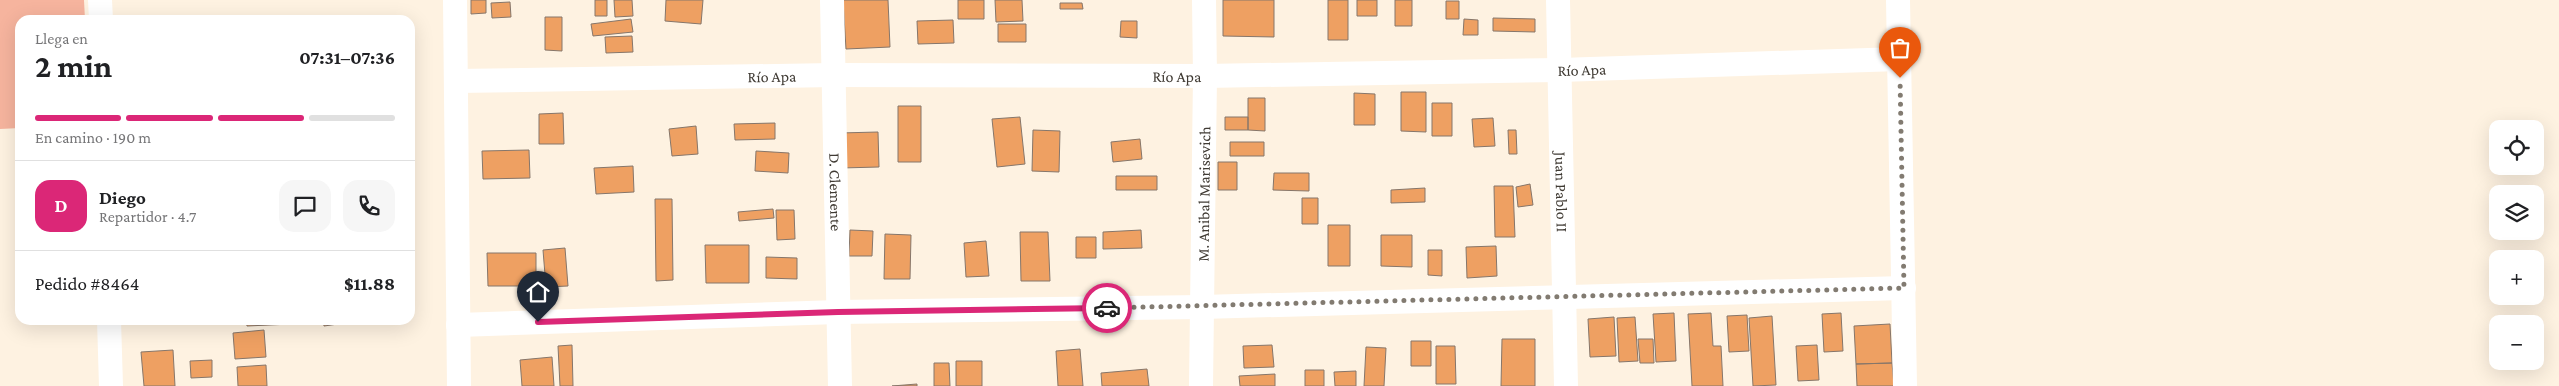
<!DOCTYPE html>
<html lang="es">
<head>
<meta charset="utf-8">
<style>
	:root { --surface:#fff; --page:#f6f6f6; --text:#202124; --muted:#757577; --line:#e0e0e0; --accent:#db2777 }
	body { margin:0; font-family:"Crimson Pro",serif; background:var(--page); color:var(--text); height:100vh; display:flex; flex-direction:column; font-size:19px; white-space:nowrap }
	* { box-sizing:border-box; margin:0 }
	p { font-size:16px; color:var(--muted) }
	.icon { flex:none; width:28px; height:28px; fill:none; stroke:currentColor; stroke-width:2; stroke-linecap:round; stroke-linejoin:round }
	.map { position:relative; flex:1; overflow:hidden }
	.details { position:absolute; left:15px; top:15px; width:400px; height:310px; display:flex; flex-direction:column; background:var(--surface); border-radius:15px; box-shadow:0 5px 20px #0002 }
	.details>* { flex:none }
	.controls { position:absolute; left:2489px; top:120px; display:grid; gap:10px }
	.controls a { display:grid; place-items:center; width:55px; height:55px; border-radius:10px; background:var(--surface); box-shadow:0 5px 20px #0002; font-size:25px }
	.pin { position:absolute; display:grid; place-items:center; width:42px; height:42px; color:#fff; margin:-51px -21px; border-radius:50% 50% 50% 0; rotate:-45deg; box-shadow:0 0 5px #0007 }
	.pin .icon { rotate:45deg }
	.courier { position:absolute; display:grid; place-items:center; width:50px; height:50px; margin:-25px; border:4px solid #db2777; border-radius:50%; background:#fff; color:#222; box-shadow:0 1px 6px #0007 }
	.headline em { font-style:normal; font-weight:700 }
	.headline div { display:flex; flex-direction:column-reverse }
	.headline { display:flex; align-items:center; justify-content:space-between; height:85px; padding:0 20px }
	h1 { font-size:32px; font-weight:700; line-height:38px }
	.bar { display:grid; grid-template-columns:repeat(4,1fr); gap:8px 5px; align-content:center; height:60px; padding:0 20px }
	.bar i { height:6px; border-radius:4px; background:var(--line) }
	.bar .current { background:var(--accent) }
	.bar p { grid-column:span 4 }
	.line { display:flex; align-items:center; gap:12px; padding:0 20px; border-top:1px solid var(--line) }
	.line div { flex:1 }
	.round { display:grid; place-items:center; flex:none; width:52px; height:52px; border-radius:15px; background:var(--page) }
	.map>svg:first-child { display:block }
	.green { fill:#f6b49e }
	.building { fill:#eea062; stroke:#86766a }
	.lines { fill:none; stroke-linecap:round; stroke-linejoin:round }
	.minor { stroke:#fff; stroke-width:24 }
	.done { stroke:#827b71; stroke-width:5; stroke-dasharray:0 9 }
	.route { stroke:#db2777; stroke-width:6 }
	.labels { text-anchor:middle; stroke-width:5; stroke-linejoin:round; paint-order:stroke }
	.street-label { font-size:16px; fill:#403b34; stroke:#fef2e1 }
</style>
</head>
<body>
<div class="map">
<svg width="2559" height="386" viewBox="0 0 2559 386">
	<rect width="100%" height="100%" fill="#fef2e1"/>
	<path class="green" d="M0,0H84L85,20H20V128L0,129Z"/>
	<path class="building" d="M471,0H486V13L471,14Z
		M595,0H607V16H595Z
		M614,0H632L633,16L615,17Z
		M666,0H703L701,24L665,21Z
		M843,0H888L890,47L846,49Z
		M958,0H984V19H958Z
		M995,0H1022L1023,21L996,22Z
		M1223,0H1274V37L1223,36Z
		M1328,0H1348V40H1328Z
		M1357,0H1377V16H1357Z
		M1395,0H1412V26H1395Z
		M1446,1H1459V19H1446Z
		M510,2L511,17L492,18L491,3Z
		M1060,3H1082L1083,9H1060Z
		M545,17H562V51L545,50Z
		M1493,18L1535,19V32L1493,31Z
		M631,19L633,32L593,36L591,24Z
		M1464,19L1478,20V35H1463Z
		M953,20L954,43L918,44L917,21Z
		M1121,21H1137V38L1120,37Z
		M998,24H1026V42H998Z
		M632,36L633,52L606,53L605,37Z
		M1401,92H1426V132L1401,131Z
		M1354,93L1375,94V125H1354Z
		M1248,98H1265V131L1248,130Z
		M1432,103H1452V136H1432Z
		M898,106H921V162H898Z
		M563,113L564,144H539V114Z
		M1020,117L1025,164L997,167L992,119Z
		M1225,117H1248V130H1225Z
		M1493,118L1495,146L1474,147L1472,119Z
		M775,123V139L735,140L734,124Z
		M696,126L698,154L672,156L669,129Z
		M1033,130L1060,131L1059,172L1032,171Z
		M1508,130H1516L1517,154H1509Z
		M878,132L879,167L841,168L839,133Z
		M1140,139L1142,159L1113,162L1111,142Z
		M1230,142H1264V156H1230Z
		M529,150L530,178L483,179L482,151Z
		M756,151L789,153L788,173L755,171Z
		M1218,162H1237V190H1218Z
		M633,166L634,192L596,194L594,168Z
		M1274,173H1309V191L1273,190Z
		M1116,176H1157V190H1116Z
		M1530,184L1533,205L1518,207L1516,187Z
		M1494,186H1513L1515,237H1495Z
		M1425,188V202L1391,203V190Z
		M1302,198H1318V224H1302Z
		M655,199H672L673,280L656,281Z
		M773,209L774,218L739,221L738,212Z
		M776,210H794L795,239L777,240Z
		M1328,225H1350V266H1328Z
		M850,230L873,231L872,256H849Z
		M1141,230L1142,248L1103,249V232Z
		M1020,232H1048L1050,281H1021Z
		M885,234L911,235L910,279H884Z
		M1381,235H1412V267L1381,266Z
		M1076,237H1096V258H1076Z
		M986,241L989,276L966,277L964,243Z
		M705,245H749V283H706Z
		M1496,246L1497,276L1467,278L1466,247Z
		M565,248L568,286L546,287L543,250Z
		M1428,250H1442V276L1428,275Z
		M487,253H536V286H488Z
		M766,257L797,258V279L766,278Z
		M1674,313L1676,361L1656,362L1653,314Z
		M1711,313L1713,346H1721L1723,386H1692L1688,314Z
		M1841,313L1843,351L1824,352L1822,314Z
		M1747,315L1749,351L1729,352L1727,316Z
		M1772,316L1776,385L1753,386L1749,318Z
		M1614,317L1616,356L1590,357L1588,319Z
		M1635,317L1638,361L1619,362L1617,318Z
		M246,320H313V323L247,326Z
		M323,320H344L345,323L324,326Z
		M1890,324L1892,363L1856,364L1854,326Z
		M264,330L266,357L235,359L233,333Z
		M1502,339H1535V386H1501Z
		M1638,339H1653L1654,363H1640Z
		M1411,341H1431V366H1411Z
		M572,345L573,386H560L558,346Z
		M1272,345L1274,367L1244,368L1243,346Z
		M1817,345L1819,380L1798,381L1796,346Z
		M1436,346H1455L1456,384H1436Z
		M1366,347L1386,348L1384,386H1364Z
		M1080,349L1083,386H1058L1056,351Z
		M173,350L175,386H144L141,352Z
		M552,357L554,386H522L520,360Z
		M212,360V377L191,378L190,361Z
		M956,361H982V386H956Z
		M934,363H949L950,386H934Z
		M1892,363L1894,386H1857L1856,364Z
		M266,365L267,386H238L237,367Z
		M1147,369L1149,386H1102L1101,373Z
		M1305,370H1324V386H1305Z
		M1356,371V386H1335L1334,372Z
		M1275,374V386H1240L1239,376Z
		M917,384V386H892Z"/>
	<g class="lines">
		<g class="minor">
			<path d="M100,0L101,20"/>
			<path d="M455,0L459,386"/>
			<path id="s1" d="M832,0L840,386"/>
			<path id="s2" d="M1558,0L1566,386"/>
			<path d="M1898,0L1905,386"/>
			<path id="s3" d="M456,81L834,75L1205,76L1560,70L1899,59"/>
			<path d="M109,320L111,386"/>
			<path d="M458,325L838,312L1202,307L1904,288"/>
			<path id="s4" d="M1201,386L1205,76L1204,0"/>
		</g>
	</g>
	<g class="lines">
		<path class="done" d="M1107,308L1904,288L1900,78"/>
		<path class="route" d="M538,322L838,312L1107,308"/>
	</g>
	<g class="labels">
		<g class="street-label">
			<text dy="6" stroke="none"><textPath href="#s3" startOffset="1126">Río Apa</textPath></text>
			<text dy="6" stroke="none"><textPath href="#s3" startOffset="316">Río Apa</textPath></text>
			<text dy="6" stroke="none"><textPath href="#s3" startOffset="721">Río Apa</textPath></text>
			<text dy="6" stroke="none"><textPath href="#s1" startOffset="192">D. Clemente</textPath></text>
			<text dy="6" stroke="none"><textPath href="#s4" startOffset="192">M. Anibal Marisevich</textPath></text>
			<text dy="6" stroke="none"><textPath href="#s2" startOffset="192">Juan Pablo II</textPath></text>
		</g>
	</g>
</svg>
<div class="controls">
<a><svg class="icon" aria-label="locate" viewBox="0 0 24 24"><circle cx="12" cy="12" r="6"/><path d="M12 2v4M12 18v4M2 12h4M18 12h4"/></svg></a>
<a><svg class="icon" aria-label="layers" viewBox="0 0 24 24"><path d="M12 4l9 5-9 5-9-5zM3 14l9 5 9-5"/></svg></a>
<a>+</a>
<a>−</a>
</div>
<div class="pin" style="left:1900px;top:78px;background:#ea580c"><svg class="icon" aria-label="bag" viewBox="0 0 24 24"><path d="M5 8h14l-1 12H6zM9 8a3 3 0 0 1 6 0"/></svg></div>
<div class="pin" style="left:538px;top:322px;background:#1f2937"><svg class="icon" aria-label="home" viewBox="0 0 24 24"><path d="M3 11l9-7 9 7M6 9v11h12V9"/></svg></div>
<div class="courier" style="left:1107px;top:308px"><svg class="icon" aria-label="car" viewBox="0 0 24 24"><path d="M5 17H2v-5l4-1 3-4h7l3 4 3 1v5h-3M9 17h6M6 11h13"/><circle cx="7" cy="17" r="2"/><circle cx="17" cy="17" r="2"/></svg></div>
<section class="details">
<div class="headline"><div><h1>2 min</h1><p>Llega en</p></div><em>07:31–07:36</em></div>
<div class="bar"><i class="current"></i><i class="current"></i><i class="current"></i><i></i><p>En camino · 190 m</p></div>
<div class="line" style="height:90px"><b class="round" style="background:var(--accent);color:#fff">D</b><div><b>Diego</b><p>Repartidor · 4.7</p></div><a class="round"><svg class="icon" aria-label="chat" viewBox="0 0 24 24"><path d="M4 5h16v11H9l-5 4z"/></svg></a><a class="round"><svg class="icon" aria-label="phone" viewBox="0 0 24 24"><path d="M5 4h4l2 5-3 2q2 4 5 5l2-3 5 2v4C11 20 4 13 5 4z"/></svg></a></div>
<div class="line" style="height:65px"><div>Pedido #8464</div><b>$11.88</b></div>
</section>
</div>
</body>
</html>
